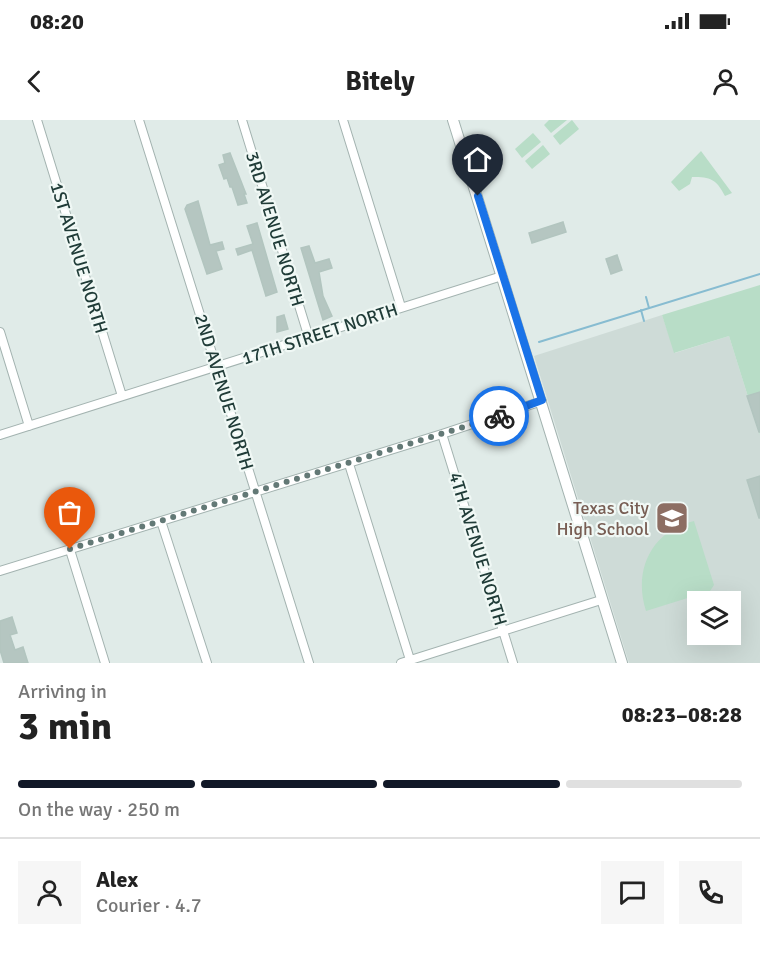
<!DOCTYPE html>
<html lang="en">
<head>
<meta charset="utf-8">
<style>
	:root { --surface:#fff; --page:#f6f6f6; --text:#222; --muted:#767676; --line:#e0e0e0; --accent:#111827 }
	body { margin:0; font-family:Signika,sans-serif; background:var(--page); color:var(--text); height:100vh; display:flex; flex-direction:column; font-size:22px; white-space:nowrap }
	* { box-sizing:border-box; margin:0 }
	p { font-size:20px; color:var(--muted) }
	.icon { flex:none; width:33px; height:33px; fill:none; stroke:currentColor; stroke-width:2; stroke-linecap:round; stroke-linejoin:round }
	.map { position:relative; height:543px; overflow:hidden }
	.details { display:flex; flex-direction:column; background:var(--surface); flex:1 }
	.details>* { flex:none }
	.buttons { position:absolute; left:687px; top:471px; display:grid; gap:12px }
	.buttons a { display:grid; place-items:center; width:54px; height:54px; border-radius:0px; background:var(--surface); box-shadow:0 6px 24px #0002; font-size:30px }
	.pin { position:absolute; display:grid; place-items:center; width:51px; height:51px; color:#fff; margin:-62px -26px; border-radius:50% 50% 50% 0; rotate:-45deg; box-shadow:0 0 6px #0007 }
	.pin .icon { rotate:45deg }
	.courier { position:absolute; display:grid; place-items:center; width:60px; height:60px; margin:-30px; border:4px solid #1a73e8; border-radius:50%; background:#fff; color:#222; box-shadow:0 2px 8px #0007 }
	.summary em { font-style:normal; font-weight:700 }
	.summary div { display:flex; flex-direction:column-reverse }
	.summary { display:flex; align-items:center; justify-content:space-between; height:102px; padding:0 18px }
	h1 { font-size:39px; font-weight:700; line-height:45px }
	.bar { display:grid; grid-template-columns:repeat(4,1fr); gap:9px 6px; align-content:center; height:72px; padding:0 18px }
	.bar i { height:8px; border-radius:4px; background:var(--line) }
	.bar .selected { background:var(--accent) }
	.bar p { grid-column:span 4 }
	.line { display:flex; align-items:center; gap:15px; padding:0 18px; border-top:2px solid var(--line) }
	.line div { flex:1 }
	.round { display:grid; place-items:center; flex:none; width:63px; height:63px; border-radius:0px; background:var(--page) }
	.status { display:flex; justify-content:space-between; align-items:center; height:42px; padding:0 30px; background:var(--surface); direction:ltr }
	.status svg { height:16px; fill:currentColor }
	header { display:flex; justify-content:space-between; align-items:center; height:78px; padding:0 18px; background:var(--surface); font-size:27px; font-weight:700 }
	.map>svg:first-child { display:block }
	.built { fill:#cedbd7; fill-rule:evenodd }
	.green { fill:#b8ddc7 }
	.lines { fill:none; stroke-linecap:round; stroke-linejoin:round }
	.stream { stroke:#87bcd1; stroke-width:2 }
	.building { fill:#b5c6c1; stroke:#b2c5bf; stroke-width:1.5 }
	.minor-casing { stroke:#a3b3b0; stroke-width:10 }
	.tertiary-casing { stroke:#a3b3b0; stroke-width:12 }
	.minor { stroke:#fff; stroke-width:8 }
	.tertiary { stroke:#fff; stroke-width:10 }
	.done { stroke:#637976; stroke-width:6; stroke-dasharray:0 10.8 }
	.route { stroke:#1a73e8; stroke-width:8 }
	.labels { text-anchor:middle; stroke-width:4.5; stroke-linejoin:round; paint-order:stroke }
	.street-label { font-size:18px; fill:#203c38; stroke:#f0f8f5 }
	.education-label { font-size:18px; fill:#785e54; stroke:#f0f8f5; text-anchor:end }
</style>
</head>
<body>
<div class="status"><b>08:20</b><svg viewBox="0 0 49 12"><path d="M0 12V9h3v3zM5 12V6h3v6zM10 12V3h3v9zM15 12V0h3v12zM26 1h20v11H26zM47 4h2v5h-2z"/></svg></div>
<header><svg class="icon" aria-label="back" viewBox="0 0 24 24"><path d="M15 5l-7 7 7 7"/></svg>Bitely<svg class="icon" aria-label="person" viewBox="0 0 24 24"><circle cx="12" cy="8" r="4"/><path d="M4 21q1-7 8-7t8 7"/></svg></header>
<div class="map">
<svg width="760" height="543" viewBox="0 0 760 543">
	<rect width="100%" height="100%" fill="#e0ebe8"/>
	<path class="built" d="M662,195L675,233L729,216L760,315V543H629L534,236ZM698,482H730V514H698Z"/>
	<path class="green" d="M549,0H567L551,13L544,5Z
		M572,0L579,9L560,25L553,16Z
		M533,13L541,22L522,38L515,29Z
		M543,25L550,34L532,49L525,41Z
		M701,31L732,73L725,76C716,59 711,57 692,57L690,64L679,71L671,62Z
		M760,165V315L729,216L674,233L662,195Z
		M694,401L714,465L710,471L646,491C633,451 651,411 694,401Z"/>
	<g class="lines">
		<path class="stream" d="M646,177L649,188
			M641,190L644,201
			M539,222L760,154"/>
	</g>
	<path class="building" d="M230,33L246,74H244L247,83L238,85L232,67H230L227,58L224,59L219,45L225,43L223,35Z
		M198,81L210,125L222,122L224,129L216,131L222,149L207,154L185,89L187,85Z
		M563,102L566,112L532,123L529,113Z
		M257,103L277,172L266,176L252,130L238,135L236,129L253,124L247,106Z
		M309,126L315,143L329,139L332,148L319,152L323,176L332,196L323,200L301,128Z
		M617,135L622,150L611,154L606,139Z
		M284,195L288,209L277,212V197Z
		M760,272V312H759L747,276Z
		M760,356V398H759L747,360Z
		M12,497L17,513L10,515L15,530L23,527L28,543H4L0,530V501Z"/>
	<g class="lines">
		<g class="minor-casing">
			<path id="minor" d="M37,0L122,276
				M139,0L309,543
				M242,0L309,218
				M343,0L401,187
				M0,212L29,306
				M442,314L513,543
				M0,315L502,156
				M349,344L411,543
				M161,401L207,543
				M70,430L105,543
				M0,451L442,314L542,281
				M401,543L601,480"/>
		</g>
		<g class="tertiary-casing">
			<path id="tertiary" d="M453,0L622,543"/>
		</g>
		<use href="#minor" class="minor"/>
		<use href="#tertiary" class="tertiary"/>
	</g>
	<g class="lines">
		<path class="done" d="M70,429L499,296"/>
		<path class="route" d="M478,76L542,280L499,296"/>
	</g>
	<defs>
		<g id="school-square" transform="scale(1.725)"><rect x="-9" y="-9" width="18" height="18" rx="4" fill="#8d6e63" stroke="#f0f8f5"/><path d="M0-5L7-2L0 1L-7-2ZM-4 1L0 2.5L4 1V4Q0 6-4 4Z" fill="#fff"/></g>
	</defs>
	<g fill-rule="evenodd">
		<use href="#school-square" x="672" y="398"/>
	</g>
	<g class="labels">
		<g class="street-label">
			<text transform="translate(275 109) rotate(73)" y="6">3RD AVENUE NORTH</text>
			<text transform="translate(79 138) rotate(73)" y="6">1ST AVENUE NORTH</text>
			<text transform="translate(320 214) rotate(-18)" y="6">17TH STREET NORTH</text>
			<text transform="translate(224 272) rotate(73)" y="6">2ND AVENUE NORTH</text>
			<text transform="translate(478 429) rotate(73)" y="6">4TH AVENUE NORTH</text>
		</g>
		<g class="education-label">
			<text x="649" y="394">Texas City<tspan x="649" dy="21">High School</tspan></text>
		</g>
	</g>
</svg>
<div class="buttons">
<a><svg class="icon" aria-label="layers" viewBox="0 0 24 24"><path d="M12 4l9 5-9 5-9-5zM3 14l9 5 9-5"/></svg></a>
</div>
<div class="pin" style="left:70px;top:429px;background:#ea580c"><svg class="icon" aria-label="bag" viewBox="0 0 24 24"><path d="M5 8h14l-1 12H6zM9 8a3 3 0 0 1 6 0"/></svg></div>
<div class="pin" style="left:478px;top:76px;background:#1f2937"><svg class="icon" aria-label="home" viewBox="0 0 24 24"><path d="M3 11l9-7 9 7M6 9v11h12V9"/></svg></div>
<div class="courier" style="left:499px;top:296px"><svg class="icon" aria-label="bike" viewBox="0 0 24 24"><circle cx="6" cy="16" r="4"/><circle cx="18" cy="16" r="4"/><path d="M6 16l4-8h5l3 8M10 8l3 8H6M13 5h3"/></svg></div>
</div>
<section class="details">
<div class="summary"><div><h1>3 min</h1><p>Arriving in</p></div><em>08:23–08:28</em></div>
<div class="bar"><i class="selected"></i><i class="selected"></i><i class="selected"></i><i></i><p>On the way · 250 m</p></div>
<div class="line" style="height:108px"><a class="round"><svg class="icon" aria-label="person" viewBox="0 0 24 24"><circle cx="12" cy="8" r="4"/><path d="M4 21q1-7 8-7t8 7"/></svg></a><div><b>Alex</b><p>Courier · 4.7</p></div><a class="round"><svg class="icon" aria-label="chat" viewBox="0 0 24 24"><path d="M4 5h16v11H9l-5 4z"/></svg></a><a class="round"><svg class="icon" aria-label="phone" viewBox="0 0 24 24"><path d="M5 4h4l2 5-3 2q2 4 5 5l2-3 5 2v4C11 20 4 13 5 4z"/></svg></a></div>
</section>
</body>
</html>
